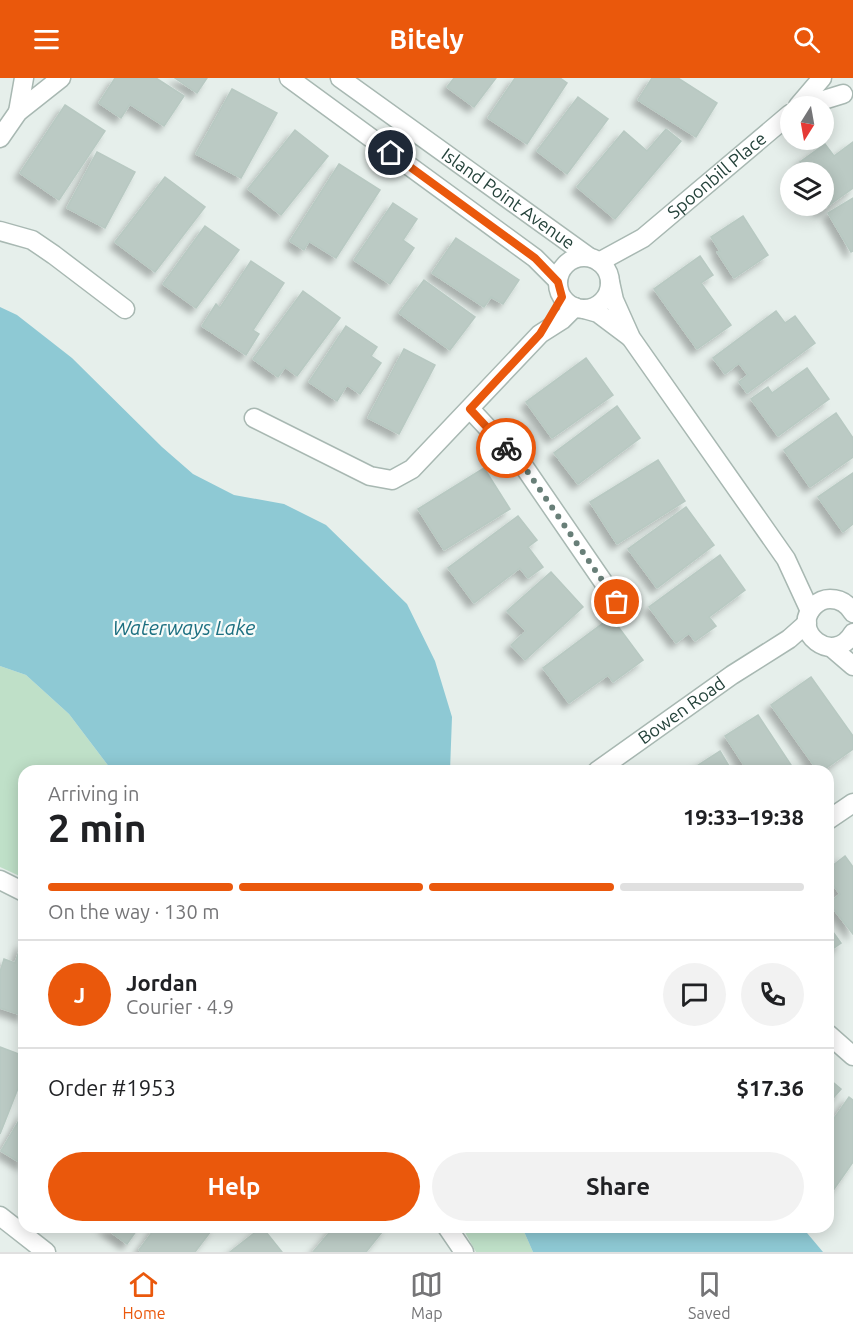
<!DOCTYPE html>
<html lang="en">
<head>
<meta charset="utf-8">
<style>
	:root { --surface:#fff; --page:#f2f2f2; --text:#202124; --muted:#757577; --line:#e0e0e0; --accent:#ea580c }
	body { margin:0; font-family:Ubuntu,sans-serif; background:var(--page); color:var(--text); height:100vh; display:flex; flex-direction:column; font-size:22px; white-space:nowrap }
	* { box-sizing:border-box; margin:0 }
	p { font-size:20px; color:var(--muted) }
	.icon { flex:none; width:33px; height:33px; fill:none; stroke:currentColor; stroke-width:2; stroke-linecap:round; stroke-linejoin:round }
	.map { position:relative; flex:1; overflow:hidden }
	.panel { position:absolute; left:18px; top:687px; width:816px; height:468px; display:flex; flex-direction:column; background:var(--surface); border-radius:18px; box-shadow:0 3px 15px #0003 }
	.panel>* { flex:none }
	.needle { width:39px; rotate:191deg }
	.fabs { position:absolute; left:780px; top:18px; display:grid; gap:12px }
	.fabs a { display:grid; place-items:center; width:54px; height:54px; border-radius:50%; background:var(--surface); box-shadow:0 3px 15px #0003; font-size:30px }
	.pin { position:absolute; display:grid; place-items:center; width:51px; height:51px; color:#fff; margin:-26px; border:3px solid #fff; border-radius:50%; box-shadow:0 2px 6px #0007 }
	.courier { position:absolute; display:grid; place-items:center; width:60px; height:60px; margin:-30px; border:4px solid #ea580c; border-radius:50%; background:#fff; color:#222; box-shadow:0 2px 8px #0007 }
	.summary em { font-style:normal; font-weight:700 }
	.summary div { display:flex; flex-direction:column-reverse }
	.summary { display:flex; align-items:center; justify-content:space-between; height:102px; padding:0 30px }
	h1 { font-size:39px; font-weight:700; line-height:45px }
	.bar { display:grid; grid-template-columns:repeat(4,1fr); gap:9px 6px; align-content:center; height:72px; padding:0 30px }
	.bar i { height:8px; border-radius:4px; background:var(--line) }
	.bar .on { background:var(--accent) }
	.bar p { grid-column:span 4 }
	.line { display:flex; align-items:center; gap:15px; padding:0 30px; border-top:2px solid var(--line) }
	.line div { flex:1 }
	.round { display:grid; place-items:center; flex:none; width:63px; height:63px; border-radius:32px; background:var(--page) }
	.primary-button { display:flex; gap:12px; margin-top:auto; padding:12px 30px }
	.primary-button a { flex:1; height:69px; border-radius:36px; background:var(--accent); color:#fff; font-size:24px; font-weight:700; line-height:69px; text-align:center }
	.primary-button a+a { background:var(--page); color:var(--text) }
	header { display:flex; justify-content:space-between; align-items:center; height:78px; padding:0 30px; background:var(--accent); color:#fff; font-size:27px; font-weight:700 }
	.menu { display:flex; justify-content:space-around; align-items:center; height:84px; border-top:2px solid var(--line); background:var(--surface); font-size:16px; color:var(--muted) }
	.menu a { display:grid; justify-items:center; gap:3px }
	.menu .on { color:var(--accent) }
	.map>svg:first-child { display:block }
	.green { fill:#bfe0c8 }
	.water { fill:#8ec9d4 }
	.building { fill:#bbcac4; stroke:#b8c9c2; stroke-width:1.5; filter:url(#shadow) }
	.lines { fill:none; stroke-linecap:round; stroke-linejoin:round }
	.minor-casing { stroke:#a8b8b2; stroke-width:21 }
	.minor { stroke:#fff; stroke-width:18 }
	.done { stroke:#687f78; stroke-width:6; stroke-dasharray:0 10.8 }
	.route { stroke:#ea580c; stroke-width:8 }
	.labels { text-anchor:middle; stroke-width:4.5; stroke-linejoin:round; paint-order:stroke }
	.street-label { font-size:18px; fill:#24423a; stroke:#f7fbf9 }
	.water-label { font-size:20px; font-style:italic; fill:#1c6f80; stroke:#f7fbf9 }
</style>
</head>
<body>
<header><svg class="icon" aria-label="menu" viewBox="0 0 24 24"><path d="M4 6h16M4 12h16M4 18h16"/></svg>Bitely<svg class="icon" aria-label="search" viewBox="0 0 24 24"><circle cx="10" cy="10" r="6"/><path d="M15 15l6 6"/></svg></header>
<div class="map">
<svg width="853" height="1174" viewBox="0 0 853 1174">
	<defs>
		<filter id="shadow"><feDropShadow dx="-5.5" dy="5.5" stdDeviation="3" flood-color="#0004"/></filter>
	</defs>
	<rect width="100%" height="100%" fill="#e6efeb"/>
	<path class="green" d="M0,588L26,597L69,636L110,690L114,693H24V800L0,789Z
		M462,1149H522L533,1174H476Z"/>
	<path class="water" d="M0,229L17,237L72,280L162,369L193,396L234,417L284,426L326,447L407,526L435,583L452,639L450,693H114L110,690L69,636L26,597L0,588Z
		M522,1149H802L823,1174H533Z"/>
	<path class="building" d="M115,0H156L184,18L164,48L130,26L121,40L99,25Z
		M175,0H207L197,15Z
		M454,0H496L474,29L447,9Z
		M515,0H560L567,5L527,66L488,40Z
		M652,0H678L717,25L696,59L638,22Z
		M232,11L277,35L241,100L196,76Z
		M578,19L608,41L567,96L537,73Z
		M65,27L105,53L59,122L20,95Z
		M666,51L681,63L615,141L577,109L624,53L647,73Z
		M295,52L328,78L281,137L248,111Z
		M853,64V110L821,133L817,128H824V94H808L800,84L825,66L834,78Z
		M97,74L135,94L105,150L67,130Z
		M339,86L380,112L336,180L309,163L304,172L290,163Z
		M165,99L205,129L155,194L115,164Z
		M853,120V173L851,174L828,135Z
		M393,125L417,141L403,162L414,170L390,206L354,182Z
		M743,138L768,177L734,200L717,174L720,173L711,159Z
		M205,148L239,172L196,230L163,206Z
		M456,160L519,202L503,226L491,219L484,229L432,195Z
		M700,178L713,197L701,205L731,247L697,271L654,211Z
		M251,183L284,205L253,252L259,256L246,277L202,248L216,226L220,230Z
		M424,202L475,239L450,272L399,235Z
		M303,213L340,240L297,298L285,289L278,299L253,281Z
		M776,233L785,245L795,238L815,265L747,315L739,304L748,297L739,285L725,296L713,280Z
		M346,248L377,269L371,278L381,285L360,316L347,307L337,323L309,304Z
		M404,271L435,287L399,356L368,340Z
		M586,280L613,317L552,360L526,324Z
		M807,290L829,321L778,358L751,321L768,309L772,315Z
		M617,328L640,360L578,406L554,375Z
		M836,335L853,360V379L810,409L784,372Z
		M658,382L685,423L617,466L590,424Z
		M484,390L510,431L444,472L418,431Z
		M853,395V446L843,454L818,419Z
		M686,429L714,467L657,510L628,471Z
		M518,438L537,462L528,469L543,489L528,500L520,490L474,525L448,490Z
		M720,477L745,512L709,539L716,548L695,563L689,555L676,565L649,529Z
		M551,494L583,529L525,582L511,567L526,553L507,533Z
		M611,539L643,582L613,604L608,597L569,625L543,590Z
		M811,599L853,658V671L822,693H818L771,627Z
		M758,637L795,693H748L725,658Z
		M720,673L732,693H689Z
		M845,778L853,789V856L829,825L840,816L828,800V791Z
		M828,847L841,865L828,874Z
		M22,865L24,866V938L0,930V894L4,881L15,885Z
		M0,969L24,978V995L0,1056Z
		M828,1000L841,1011L828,1026Z
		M849,1019L853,1022V1084L832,1114L828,1112V1049Z
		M24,1034V1087L1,1073Z
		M104,1149H139L127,1166Z
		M156,1149H214L195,1174H141L139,1172Z
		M262,1149L282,1174H230Z
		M334,1149H386L366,1174H313Z"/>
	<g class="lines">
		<g class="minor-casing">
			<g id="minor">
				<path d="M289,0L535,180L558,203"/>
				<path id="s1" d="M340,0L589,179"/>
				<path d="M798,28L822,0"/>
				<path d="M804,28L843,16"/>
				<path d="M18,34L24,0"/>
				<path d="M0,60L18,34L61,0"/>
				<path d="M0,153L32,162L54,177L125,231"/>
				<circle cx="584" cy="205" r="26"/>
				<path id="s2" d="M599,184L643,160L790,36"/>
				<path d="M610,204L614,222L631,260L786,481L810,533"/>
				<path d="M584,231L598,235L630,259"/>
				<path d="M470,331L525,390L617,524"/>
				<path d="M254,340L370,398L392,402L412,391L540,256L562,242L575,229"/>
				<path d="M853,535C848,526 840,521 830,521C824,521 818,524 814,528C789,553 833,589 853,555"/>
				<path d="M832,570L853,588"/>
				<path id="s3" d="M597,693L732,597L789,561L807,545"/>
				<path d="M828,742L853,725"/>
				<path d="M0,802L24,814"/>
				<path d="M828,956L853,978"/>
				<path d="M0,1138L46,1174"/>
				<path d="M447,1149L464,1174"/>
			</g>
		</g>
		<use href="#minor" class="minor"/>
	</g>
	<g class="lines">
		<path class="done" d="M506,370L525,390L617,524"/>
		<path class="route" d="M391,75L535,180L558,204L562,219L540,256L470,331L506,370"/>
	</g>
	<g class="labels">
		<g class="street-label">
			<text dy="6" stroke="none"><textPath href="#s2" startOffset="147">Spoonbill Place</textPath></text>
			<text dy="6" stroke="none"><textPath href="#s1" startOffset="207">Island Point Avenue</textPath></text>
			<text dy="6" stroke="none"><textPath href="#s3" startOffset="104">Bowen Road</textPath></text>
		</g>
		<g class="water-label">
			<text x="184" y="557">Waterways Lake</text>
		</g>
	</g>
</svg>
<div class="fabs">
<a><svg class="needle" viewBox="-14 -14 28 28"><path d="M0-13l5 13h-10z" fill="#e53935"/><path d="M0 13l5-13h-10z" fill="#757577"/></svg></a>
<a><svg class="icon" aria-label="layers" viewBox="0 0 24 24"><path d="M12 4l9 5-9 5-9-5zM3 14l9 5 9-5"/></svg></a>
</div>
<div class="pin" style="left:617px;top:524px;background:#ea580c"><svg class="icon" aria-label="bag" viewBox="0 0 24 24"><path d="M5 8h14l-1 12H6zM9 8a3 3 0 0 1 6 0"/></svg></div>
<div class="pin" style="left:391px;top:75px;background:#1f2937"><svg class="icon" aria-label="home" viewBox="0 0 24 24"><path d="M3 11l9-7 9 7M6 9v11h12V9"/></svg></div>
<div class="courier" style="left:506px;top:370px"><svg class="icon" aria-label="bike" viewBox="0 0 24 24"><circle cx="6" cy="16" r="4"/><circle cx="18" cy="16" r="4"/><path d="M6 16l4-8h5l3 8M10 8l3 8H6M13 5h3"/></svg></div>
<section class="panel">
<div class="summary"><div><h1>2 min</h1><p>Arriving in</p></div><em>19:33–19:38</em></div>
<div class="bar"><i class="on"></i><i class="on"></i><i class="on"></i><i></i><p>On the way · 130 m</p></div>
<div class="line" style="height:108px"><b class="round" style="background:var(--accent);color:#fff">J</b><div><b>Jordan</b><p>Courier · 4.9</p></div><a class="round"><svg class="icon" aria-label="chat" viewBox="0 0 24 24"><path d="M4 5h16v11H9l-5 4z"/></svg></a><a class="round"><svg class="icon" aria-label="phone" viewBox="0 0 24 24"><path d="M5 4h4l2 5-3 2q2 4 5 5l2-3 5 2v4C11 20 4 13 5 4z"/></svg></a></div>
<div class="line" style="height:78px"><div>Order #1953</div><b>$17.36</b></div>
<div class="primary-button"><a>Help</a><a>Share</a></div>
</section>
</div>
<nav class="menu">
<a class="on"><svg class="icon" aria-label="home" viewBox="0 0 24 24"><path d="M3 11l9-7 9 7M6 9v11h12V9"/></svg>Home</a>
<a><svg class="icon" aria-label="map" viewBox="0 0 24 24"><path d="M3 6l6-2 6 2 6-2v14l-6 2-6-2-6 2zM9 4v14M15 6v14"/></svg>Map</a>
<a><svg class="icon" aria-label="saved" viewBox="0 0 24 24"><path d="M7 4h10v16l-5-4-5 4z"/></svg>Saved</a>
</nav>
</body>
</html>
